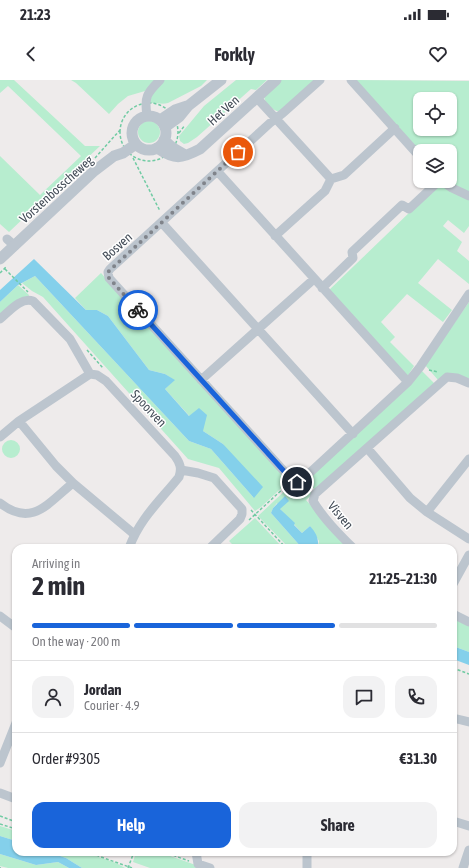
<!DOCTYPE html>
<html lang="en">
<head>
<meta charset="utf-8">
<style>
	:root { --surface:#fff; --page:#f2f2f3; --text:#2b2b33; --muted:#7c7c81; --line:#e1e1e2; --accent:#1964da }
	body { margin:0; font-family:"Asap Condensed",sans-serif; background:var(--page); color:var(--text); height:100vh; display:flex; flex-direction:column; font-size:15px; white-space:nowrap }
	* { box-sizing:border-box; margin:0 }
	p { font-size:13px; color:var(--muted) }
	.icon { flex:none; width:22px; height:22px; fill:none; stroke:currentColor; stroke-width:2; stroke-linecap:round; stroke-linejoin:round }
	.map { position:relative; flex:1; overflow:hidden }
	.sheet { position:absolute; left:12px; top:464px; width:445px; height:312px; display:flex; flex-direction:column; background:var(--surface); border-radius:12px; box-shadow:0 1px 3px #0004 }
	.sheet>* { flex:none }
	.controls { position:absolute; left:413px; top:12px; display:grid; gap:8px }
	.controls a { display:grid; place-items:center; width:44px; height:44px; border-radius:8px; background:var(--surface); box-shadow:0 1px 3px #0004; font-size:20px }
	.pin { position:absolute; display:grid; place-items:center; width:34px; height:34px; color:#fff; margin:-17px; border:2px solid #fff; border-radius:50%; box-shadow:0 1px 4px #0007 }
	.courier { position:absolute; display:grid; place-items:center; width:40px; height:40px; margin:-20px; border:3px solid #1964da; border-radius:50%; background:#fff; color:#222; box-shadow:0 1px 5px #0007 }
	.summary em { font-style:normal; font-weight:700 }
	.summary div { display:flex; flex-direction:column-reverse }
	.summary { display:flex; align-items:center; justify-content:space-between; height:68px; padding:0 20px }
	h1 { font-size:26px; font-weight:700; line-height:30px }
	.bar { display:grid; grid-template-columns:repeat(4,1fr); gap:6px 4px; align-content:center; height:48px; padding:0 20px }
	.bar i { height:5px; border-radius:3px; background:var(--line) }
	.bar .current { background:var(--accent) }
	.bar p { grid-column:span 4 }
	.line { display:flex; align-items:center; gap:10px; padding:0 20px; border-top:1px solid var(--line) }
	.line div { flex:1 }
	.round { display:grid; place-items:center; flex:none; width:42px; height:42px; border-radius:12px; background:var(--page) }
	.cta { display:flex; gap:8px; margin-top:auto; padding:8px 20px }
	.cta a { flex:1; height:46px; border-radius:12px; background:var(--accent); color:#fff; font-size:16px; font-weight:700; line-height:46px; text-align:center }
	.cta a+a { background:var(--page); color:var(--text) }
	.status { display:flex; justify-content:space-between; align-items:center; height:28px; padding:0 20px; background:var(--surface); direction:ltr }
	.status svg { height:11px; fill:currentColor }
	header { display:flex; justify-content:space-between; align-items:center; height:52px; padding:0 20px; background:var(--surface); font-size:18px; font-weight:700 }
	.map>svg:first-child { display:block }
	.green { fill:#b7edcf; fill-rule:evenodd }
	.water { fill:#84d0eb }
	.lines { fill:none; stroke-linecap:round; stroke-linejoin:round }
	.path { stroke:#70cba3; stroke-width:1.5; stroke-dasharray:3 2; stroke-linecap:butt }
	.minor { stroke:#bcc5ce; stroke-width:9 }
	.tertiary { stroke:#bcc5ce; stroke-width:11 }
	.done { stroke:#80848b; stroke-width:4; stroke-dasharray:0 7.2 }
	.route { stroke:#1964da; stroke-width:5 }
	.labels { text-anchor:middle; stroke-width:3; stroke-linejoin:round; paint-order:stroke }
	.street-label { font-size:13px; fill:#444d58; stroke:#fff }
</style>
</head>
<body>
<div class="status"><b>21:23</b><svg viewBox="0 0 49 12"><path d="M0 12V9h3v3zM5 12V6h3v6zM10 12V3h3v9zM15 12V0h3v12zM26 1h20v11H26zM47 4h2v5h-2z"/></svg></div>
<header><svg class="icon" aria-label="back" viewBox="0 0 24 24"><path d="M15 5l-7 7 7 7"/></svg>Forkly<svg class="icon" aria-label="heart" viewBox="0 0 24 24"><path d="M12 20l-8-8c-3-5 5-10 8-4 3-6 11-1 8 4z"/></svg></header>
<div class="map">
<svg width="469" height="788" viewBox="0 0 469 788">
	<rect width="100%" height="100%" fill="#eeebeb"/>
	<path class="green" d="M0,0H14L85,66H100L9,152L0,144V76L40,115L81,76L8,6L0,13Z
		M71,0H156L145,11L128,16L118,24L109,34L76,3Z
		M163,0H207L201,6L168,23C161,25 155,22 148,23L151,12Z
		M236,0H267L256,10L251,9L197,57L188,63L184,64L180,61L179,56L204,26Z
		M281,0H316L279,32C271,29 265,24 264,16Z
		M355,0L469,1V112L447,101H450V71H420ZM420,19H450V49H420Z
		M138 52a11 11 0 1 1 22 0a11 11 0 1 1-22 0Z
		M440,103L469,119V146L464,153L448,140L443,146L462,162L457,171L469,181V204L438,179L418,203L452,230L443,242L407,214L381,242L395,257L390,262L414,286L407,297L327,212Z
		M101,193L289,401L261,427L255,431L219,388L188,379L43,217L32,211L22,203L35,196L189,361L211,369L254,418L223,364L203,351L165,309L174,300L165,294L149,290L108,236L97,230H86L75,218Z
		M18,205L29,215L28,217L0,235V222Z
		M469,222V298L438,300L425,285Z
		M421,290L435,304L316,411L306,400Z
		M2 369a9 9 0 1 1 18 0a9 9 0 1 1-18 0Z
		M303,403L313,414L306,420L350,468H318L319,461L310,446L302,453L280,429L277,423L273,428L271,433L302,468H289L258,436L292,404L297,409Z
		M255,438L283,468H236L229,461Z
		M453,539L469,545V572L453,566Z
		M0,746L16,751V761L0,756Z
		M48,772H84L116,783L125,788H82L66,778Z
		M136,772H159L204,788H150L133,782Z
		M0,774L36,785L58,782L69,788H8L0,786Z"/>
	<path class="water" d="M34,179L86,230H97L108,236L149,290L165,294L175,300L165,309L189,336L199,328L207,335L203,351L223,364L263,407L254,418L211,369L189,361L35,196L18,205L0,222V210Z
		M285,416L289,421L280,429L295,443L294,445L302,453L310,446C316,453 319,458 318,468H302L271,433L273,428Z
		M453,566L469,572V585L453,579Z
		M0,756L16,761V772H48L66,778L82,788H69L58,782L36,785L0,774Z"/>
	<g class="lines">
		<path class="path" d="M120 52a29 29 0 1 1 58 0a29 29 0 1 1-58 0Z
			M179,53L185,45
			M95,78L120,50
			M133,78L160,131
			M5,189L28,212
			M0,193L7,186
			M87,270L103,288
			M429,290L438,292
			M300,408L306,414
			M251,430L286,468
			M249,440L286,406
			M453,588L469,594
			M0,736L16,742
			M0,744L16,749
			M87,772L132,788
			M164,772L189,781
			M0,788H1
			M128,788L134,772"/>
		<path class="minor" d="M320,0L283,33L270,43L110,189L108,192L109,198L292,400L297,401L303,399L408,302L420,287L469,214
			M351,0L420,77
			M257,18L331,99
			M147,35C144,17 147,13 160,0
			M218,92L408,302
			M442,101L452,108L469,116
			M162,143L353,354
			M275,156L325,111L331,99L344,95L395,48
			M7,159L15,166
			M322,208L353,178L352,172L402,125L409,129L439,101
			M0,239C9,232 20,217 33,221L70,259L90,294
			M201,300L314,199
			M19,341L56,386L73,403L134,454
			M0,357L19,341L90,294L97,295L106,301L175,376C180,383 182,388 179,397C160,421 140,438 129,468
			M367,368L410,418L427,432L469,459
			M181,390L198,393L214,398L242,429V434L240,439L210,468
			M0,423C32,448 48,423 73,403
			M427,432L469,379
			M353,468C339,454 323,438 313,421L315,414L447,297L457,298L469,303
			M453,504L469,475
			M453,534L469,542
			M0,536L16,548
			M453,638L469,642
			M0,683L16,643
			M0,713L16,719
			M453,741L469,746
			M196,772L198,784L210,788
			M307,788V772
			M463,788L469,770"/>
		<path class="tertiary" d="M132 53a17 17 0 1 1 34 0a17 17 0 1 1-34 0Z
			M160,40L175,30L187,26
			M165,47L179,37L188,26L221,0
			M164,60L173,68L185,75
			M157,68C175,80 181,79 200,69L276,0
			M0,179L93,92L114,76L123,73L136,64"/>
	</g>
	<g class="lines">
		<path class="done" d="M138,230L109,198L108,192L238,72"/>
		<path class="route" d="M138,230L292,400L297,402"/>
	</g>
	<g class="labels">
		<g class="street-label">
			<text transform="translate(223 30) rotate(-42)" y="5">Het Ven</text>
			<text transform="translate(56 109) rotate(-42)" y="5">Vorstenbosscheweg</text>
			<text transform="translate(117 166) rotate(-42)" y="5">Bosven</text>
			<text transform="translate(149 328) rotate(47)" y="5">Spoorven</text>
			<text transform="translate(341 435) rotate(50)" y="5">Visven</text>
		</g>
	</g>
</svg>
<div class="controls">
<a><svg class="icon" aria-label="locate" viewBox="0 0 24 24"><circle cx="12" cy="12" r="6"/><path d="M12 2v4M12 18v4M2 12h4M18 12h4"/></svg></a>
<a><svg class="icon" aria-label="layers" viewBox="0 0 24 24"><path d="M12 4l9 5-9 5-9-5zM3 14l9 5 9-5"/></svg></a>
</div>
<div class="pin" style="left:238px;top:72px;background:#ea580c"><svg class="icon" aria-label="bag" viewBox="0 0 24 24"><path d="M5 8h14l-1 12H6zM9 8a3 3 0 0 1 6 0"/></svg></div>
<div class="pin" style="left:297px;top:402px;background:#1f2937"><svg class="icon" aria-label="home" viewBox="0 0 24 24"><path d="M3 11l9-7 9 7M6 9v11h12V9"/></svg></div>
<div class="courier" style="left:138px;top:230px"><svg class="icon" aria-label="bike" viewBox="0 0 24 24"><circle cx="6" cy="16" r="4"/><circle cx="18" cy="16" r="4"/><path d="M6 16l4-8h5l3 8M10 8l3 8H6M13 5h3"/></svg></div>
<section class="sheet">
<div class="summary"><div><h1>2 min</h1><p>Arriving in</p></div><em>21:25–21:30</em></div>
<div class="bar"><i class="current"></i><i class="current"></i><i class="current"></i><i></i><p>On the way · 200 m</p></div>
<div class="line" style="height:72px"><a class="round"><svg class="icon" aria-label="person" viewBox="0 0 24 24"><circle cx="12" cy="8" r="4"/><path d="M4 21q1-7 8-7t8 7"/></svg></a><div><b>Jordan</b><p>Courier · 4.9</p></div><a class="round"><svg class="icon" aria-label="chat" viewBox="0 0 24 24"><path d="M4 5h16v11H9l-5 4z"/></svg></a><a class="round"><svg class="icon" aria-label="phone" viewBox="0 0 24 24"><path d="M5 4h4l2 5-3 2q2 4 5 5l2-3 5 2v4C11 20 4 13 5 4z"/></svg></a></div>
<div class="line" style="height:52px"><div>Order #9305</div><b>€31.30</b></div>
<div class="cta"><a>Help</a><a>Share</a></div>
</section>
</div>
</body>
</html>
